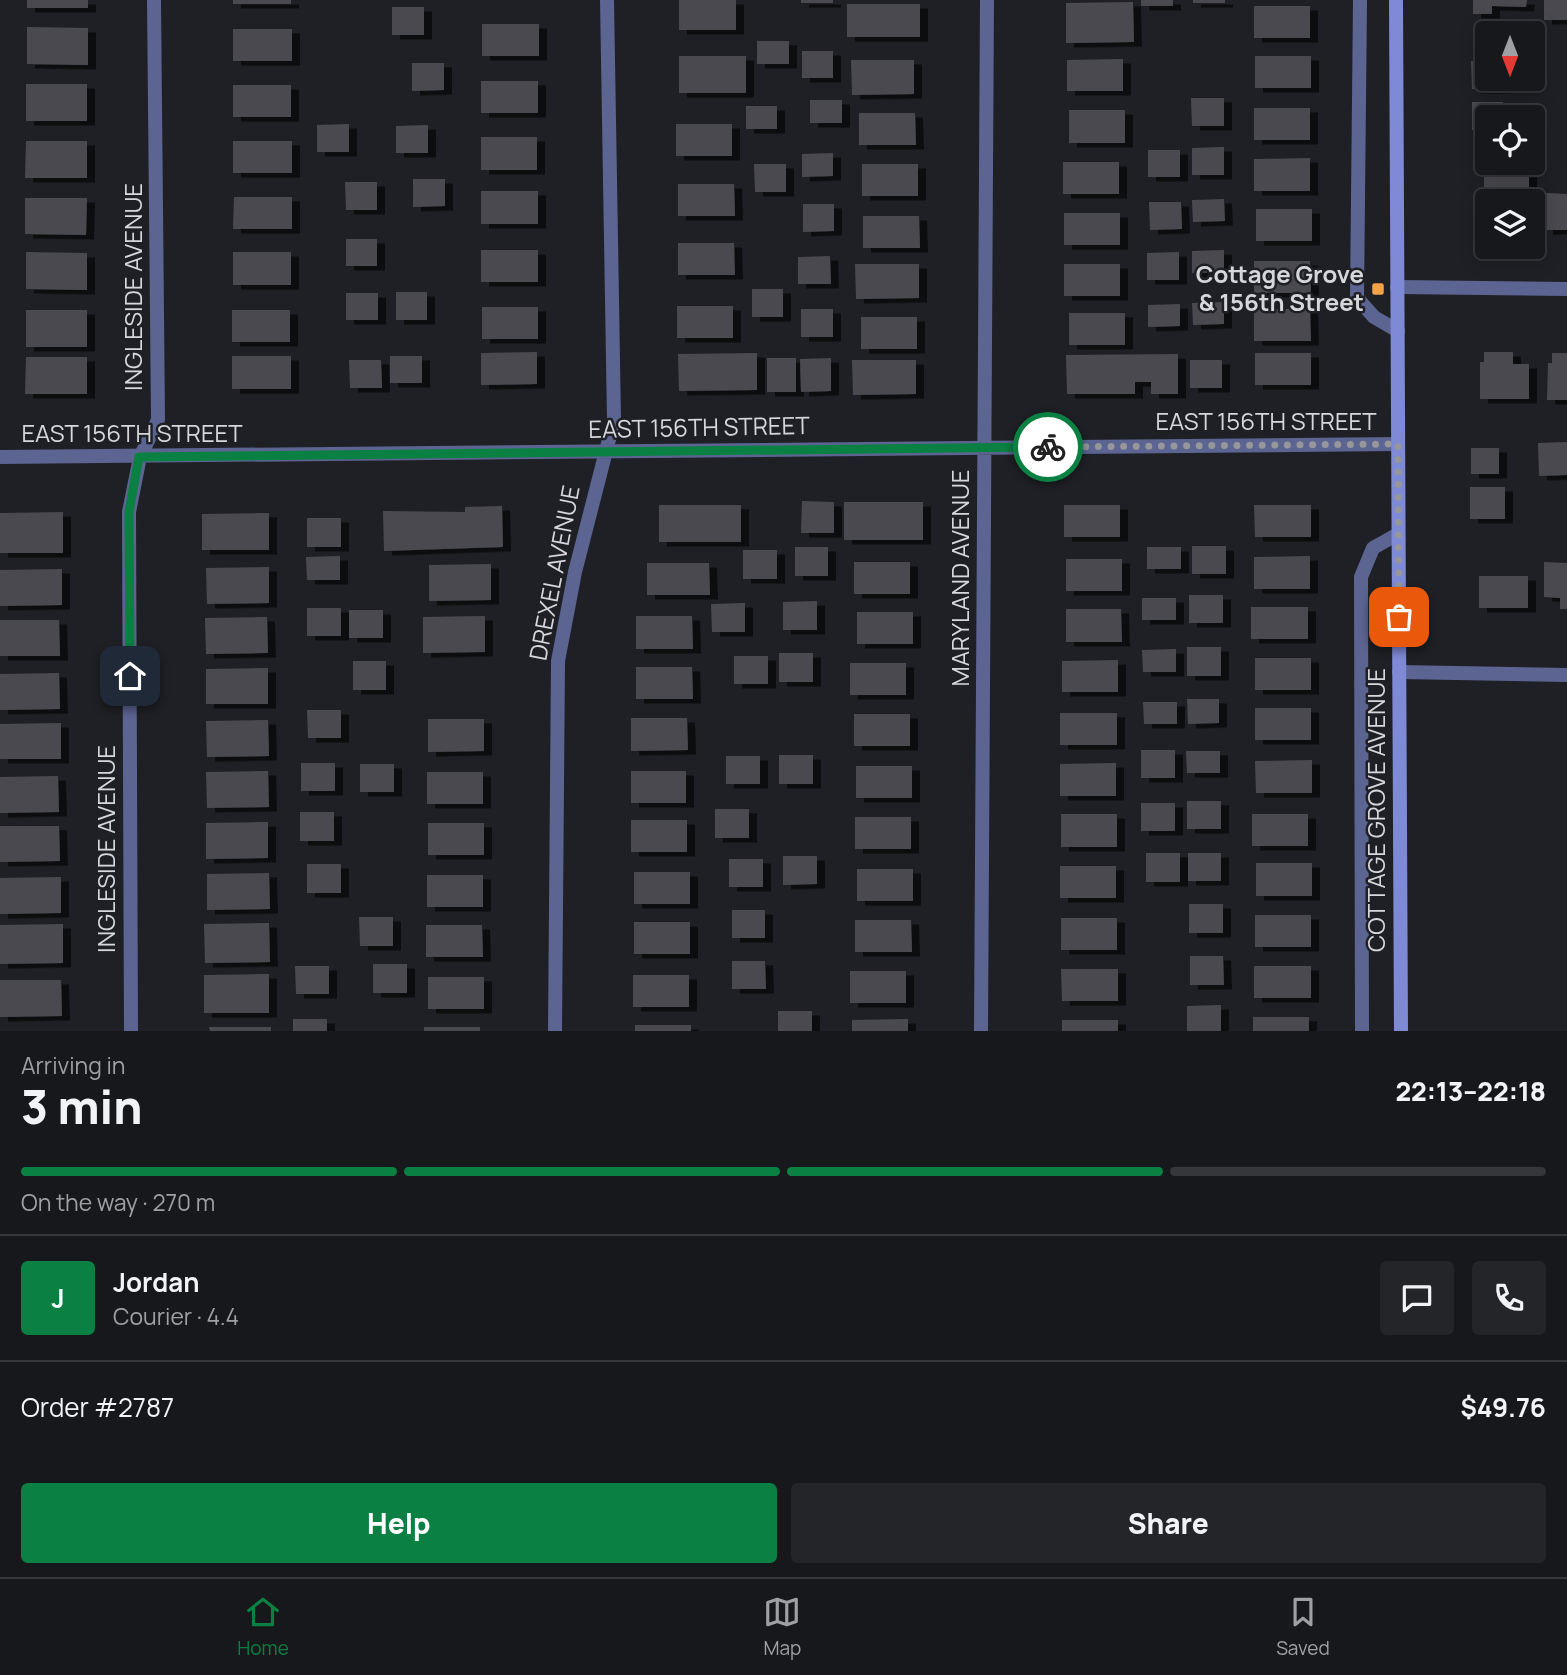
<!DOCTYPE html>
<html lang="en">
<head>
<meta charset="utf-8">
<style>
	:root { --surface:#17181c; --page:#242529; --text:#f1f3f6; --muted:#9ea0a3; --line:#36373b; --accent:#0b8043 }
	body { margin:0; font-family:Manrope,sans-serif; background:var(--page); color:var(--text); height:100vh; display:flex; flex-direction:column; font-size:26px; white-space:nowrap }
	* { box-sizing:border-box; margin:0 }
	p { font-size:23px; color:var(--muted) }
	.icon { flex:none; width:38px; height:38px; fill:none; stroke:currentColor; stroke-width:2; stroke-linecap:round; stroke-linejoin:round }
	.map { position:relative; height:1031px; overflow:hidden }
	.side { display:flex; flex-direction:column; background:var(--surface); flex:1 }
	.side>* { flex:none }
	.needle { width:46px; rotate:180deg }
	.tools { position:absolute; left:1475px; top:21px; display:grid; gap:14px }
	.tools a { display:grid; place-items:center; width:70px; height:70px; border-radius:7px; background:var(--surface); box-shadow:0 4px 18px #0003,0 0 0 2px var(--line); font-size:35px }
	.pin { position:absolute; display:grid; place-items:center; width:60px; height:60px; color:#fff; margin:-30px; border-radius:14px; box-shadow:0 4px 10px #0006 }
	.courier { position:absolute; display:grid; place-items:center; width:70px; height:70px; margin:-35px; border:5px solid #0b8043; border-radius:50%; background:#fff; color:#222; box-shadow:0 2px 9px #0007 }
	.summary em { font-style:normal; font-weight:800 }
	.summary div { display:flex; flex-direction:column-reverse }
	.summary { display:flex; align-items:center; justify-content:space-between; height:119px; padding:0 21px }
	h1 { font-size:46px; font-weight:800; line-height:52px }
	.bar { display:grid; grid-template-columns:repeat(4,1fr); gap:10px 7px; align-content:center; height:84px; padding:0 21px }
	.bar i { height:9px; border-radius:5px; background:var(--line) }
	.bar .active { background:var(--accent) }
	.bar p { grid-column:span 4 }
	.line { display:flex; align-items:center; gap:18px; padding:0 21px; border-top:2px solid var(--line) }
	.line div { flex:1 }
	.round { display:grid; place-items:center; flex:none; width:74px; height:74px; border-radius:7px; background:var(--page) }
	.action { display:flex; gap:14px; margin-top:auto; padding:14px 21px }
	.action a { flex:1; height:80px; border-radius:7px; background:var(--accent); color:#fff; font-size:28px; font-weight:800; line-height:80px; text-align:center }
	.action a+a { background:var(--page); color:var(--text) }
	.tab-bar { display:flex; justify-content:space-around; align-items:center; height:98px; border-top:2px solid var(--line); background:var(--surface); font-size:19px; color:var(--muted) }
	.tab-bar a { display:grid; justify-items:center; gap:4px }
	.tab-bar .active { color:var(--accent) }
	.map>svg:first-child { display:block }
	.building { fill:#494a50; filter:url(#shadow) }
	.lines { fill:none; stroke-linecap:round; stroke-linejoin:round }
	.service { stroke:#5c6492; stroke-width:14 }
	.minor { stroke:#5c6492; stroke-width:14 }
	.secondary { stroke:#7e8ad5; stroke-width:14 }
	.done { stroke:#96979b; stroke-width:7; stroke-dasharray:0 12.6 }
	.route { stroke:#0b8043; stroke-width:9 }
	.poi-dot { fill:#f5a345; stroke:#1f2025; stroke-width:2.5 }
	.labels { text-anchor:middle; stroke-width:5; stroke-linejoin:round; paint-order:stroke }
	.poi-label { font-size:24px; font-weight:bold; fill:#d6d7da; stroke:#1f2025; text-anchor:end }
	.street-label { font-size:24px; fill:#d6d7da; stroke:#1f2025 }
</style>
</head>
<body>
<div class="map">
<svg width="1567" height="1031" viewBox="0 0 1567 1031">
	<defs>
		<filter id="shadow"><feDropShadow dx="8" dy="4.5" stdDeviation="0" flood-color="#0009"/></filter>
	</defs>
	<rect width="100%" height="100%" fill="#1f2025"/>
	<path class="building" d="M27,0H88V8H27Z
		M233,0H291V4H233Z
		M679,0H736V30H679Z
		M801,0H833V3H801Z
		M1141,0H1173V6H1141Z
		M1193,0H1225V3H1193Z
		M1473,0H1527L1526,7L1492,6V14H1473Z
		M1544,0H1567V20H1544Z
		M1133,2L1134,42L1066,43V3Z
		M847,4H920V37H847Z
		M1254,6H1310V38H1254Z
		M392,7H424V35H392Z
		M482,24H539V56H482Z
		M27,27L88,28V65L27,64Z
		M233,29H292V61H233Z
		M757,41H789V64H757Z
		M802,51H833V78H802Z
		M679,56H746V93H679Z
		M1255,56H1311V88H1255Z
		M1123,59V91H1067V60Z
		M851,60H914V94L852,95Z
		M1471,61H1488V79H1503V89H1472Z
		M412,63H444V90L412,91Z
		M481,81H538V113H481Z
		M26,84H87V121H26Z
		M233,85H291V117H233Z
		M1191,98H1224V126H1192Z
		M810,100H842V123H810Z
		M1472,102H1503V117H1488V130H1472Z
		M746,106H777V129H746Z
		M1254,108H1310V140H1254Z
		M1069,110H1125V143H1069Z
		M859,113H915L916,145H859Z
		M349,124V152H317V125Z
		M676,124H732V156H676Z
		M428,125V153H396V126Z
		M481,137H537V170H481Z
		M26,141H87V178H25Z
		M233,141H292V173H233Z
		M1224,147V175H1192V148Z
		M1148,150H1180V177H1148Z
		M833,153V176L802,177V154Z
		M1310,158V191H1254V159Z
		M1063,162H1119V194H1063Z
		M754,164H786V192H755Z
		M862,164H918V196H862Z
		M1529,173V201H1488V226H1484V174Z
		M413,179H445V206L413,207Z
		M345,182H377V210H346Z
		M678,184H734L735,216H678Z
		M481,191H538V224H481Z
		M1546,193L1567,194V230H1545Z
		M234,197H292V229H233Z
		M25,198H87L86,235L25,234Z
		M1224,199L1225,221L1193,222L1192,200Z
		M1149,202H1181L1182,229L1150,230Z
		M803,204H834V231L803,232Z
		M1256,209H1312V241H1256Z
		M1064,213H1120V245H1064Z
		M863,216H919L920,248H863Z
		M346,239H377V266H346Z
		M678,243H734L735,275H678Z
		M481,250H538V282H481Z
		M1224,250V272L1192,273V251Z
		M26,252L87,253V290L26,289Z
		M233,252H291V285H233Z
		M1179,252V280H1147V253Z
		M830,256L831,284H798V257Z
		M1254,261H1310L1311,293H1254Z
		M855,264H919V298L856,299Z
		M1064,264H1120V296H1064Z
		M752,289H783V317H752Z
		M396,292H427V320H396Z
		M346,293H378V320H346Z
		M1224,302V324L1193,325L1192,303Z
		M1180,304V326L1148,327V305Z
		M677,306H733V338H677Z
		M482,307H538V339H482Z
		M801,309H833V337H801Z
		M1254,309H1310L1311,341H1254Z
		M26,310H87V347H26Z
		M232,310H290V342H232Z
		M1069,313H1125V345H1069Z
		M861,317H917V349H861Z
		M537,352V384L481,385V353Z
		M1484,352H1513V364H1529V399H1480V362H1484Z
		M757,353V390L679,391L678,354Z
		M1255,353H1311V385H1255Z
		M1552,353H1567V400H1547L1548,363H1552Z
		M1178,354V394H1151V382H1135V394H1067L1066,355Z
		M232,356H291V389H232Z
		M390,356H422V383H390Z
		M26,357H87V394H25Z
		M767,358H796V392H767Z
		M831,358V391L801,392L800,359Z
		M349,360H381L382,388H350Z
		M852,360H916V394L853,395Z
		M1190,360H1222V388H1190Z
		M1567,442V475L1539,476L1538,443Z
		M1471,448H1499V474H1471Z
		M1470,487H1505V519H1470Z
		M802,501L834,502V533H801Z
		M844,502H923V540H844Z
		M659,505H741V542H659Z
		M1064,505H1120V537H1064Z
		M1254,505H1311V537H1255Z
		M502,506L503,547L384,551L383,511L465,512V507Z
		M63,512V553H0V513Z
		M269,513V550H202V514Z
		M307,518H341V547H307Z
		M1192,546H1226V574H1192Z
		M795,547H828V576H795Z
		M1147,547H1181V569H1147Z
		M743,550H777V579H743Z
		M340,556V580H307L306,557Z
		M1310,556V589H1254V557Z
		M1066,559H1122V591H1066Z
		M854,562H910V594H854Z
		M1544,562L1567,563V609H1560V598L1544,597Z
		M647,563H709L710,595H647Z
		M491,564V600L429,601V565Z
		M269,567V603L207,604L206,568Z
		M62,569V605L0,606V570Z
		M1479,576H1528V608H1479Z
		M1189,595H1223V623H1189Z
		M1142,598H1176V620H1142Z
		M817,601V630H783V602Z
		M745,603V632H712L711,604Z
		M1251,607H1308V639H1251Z
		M307,608H341V636H307Z
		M1066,609H1121L1122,642H1066Z
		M349,610H383V638H349Z
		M857,612H913V644H857Z
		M485,616V652L423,653V617Z
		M636,616H692L693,649H636Z
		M267,617L268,653L206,654L205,618Z
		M0,620H59L60,656H0Z
		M1187,647H1221V676H1187Z
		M1176,649V672H1143L1142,650Z
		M779,653H813V682H779Z
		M734,656H768V684H734Z
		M1255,658H1311V690H1255Z
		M1118,660V692H1062V661Z
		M353,661H386V690H353Z
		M850,663H906V695H850Z
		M636,667H692L693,699H636Z
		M268,668V704H206V669Z
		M59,673L60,709L0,710V674Z
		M1187,699H1219V723L1188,724Z
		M1143,702H1177V724H1144Z
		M1255,708H1311V740H1255Z
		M307,710H341V738H308Z
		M1060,713H1117V745H1060Z
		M854,714H910V746H854Z
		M631,718H687L688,750L631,751Z
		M428,719H484V751L428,752Z
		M268,720L269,756L207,757L206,721Z
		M61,723V759H0V724Z
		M1141,750H1175V778H1141Z
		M1186,751H1220V773H1187Z
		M779,755H813V784H779Z
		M726,756H760V784H726Z
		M1312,760V793H1256L1255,761Z
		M301,763H335V791H301Z
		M1116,763V796H1060V764Z
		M360,764H394V792H360Z
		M856,766H912V798H856Z
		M268,771L269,807L207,808L206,772Z
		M631,771H686V803H631Z
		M427,772H483V804H427Z
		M58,776L59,812L0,813V777Z
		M1187,801H1221V829H1187Z
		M1141,803H1175V831H1141Z
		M715,809H749V838H715Z
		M300,812H334V841H300Z
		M1061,814H1117V847H1061Z
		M1252,814H1308V846H1252Z
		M855,817H911V849H855Z
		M631,820H687V852H631Z
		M268,822V858L206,859V823Z
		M428,823H484V855H428Z
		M0,826H59L60,861L0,862Z
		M1146,853H1180V882H1146Z
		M1188,853H1221V881H1188Z
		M783,856H817V884L783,885Z
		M729,859H763V887H729Z
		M1256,863H1312V896H1256Z
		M307,864H341V893H307Z
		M1060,866H1116V898H1060Z
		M857,869H913V901H857Z
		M634,872H690V904H634Z
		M269,873L270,909L207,910V874Z
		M427,875H483V907H427Z
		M61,877V913L0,914V878Z
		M1189,904H1223V933H1189Z
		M732,910H765V938H732Z
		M1255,915H1311V947H1255Z
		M359,917H393V946H360Z
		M1061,918H1117V950H1061Z
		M855,920H911L912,952H855Z
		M634,922H690V954H634Z
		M269,923L270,962L205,963L204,924Z
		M63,924V963L0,964V925Z
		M426,925H482L483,957H426Z
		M1190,956H1223L1224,985H1190Z
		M732,961H765L766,989H732Z
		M373,964H407V993H373Z
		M295,966H329V994H296Z
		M1254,966H1311V998H1254Z
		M1061,969H1118V1001H1062Z
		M850,971H906V1003H850Z
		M269,974V1013H204V975Z
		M633,975H689V1007H633Z
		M428,977H484V1009H428Z
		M0,980H61L62,1016L0,1017Z
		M1221,1005V1031H1187V1006Z
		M778,1011H812V1031H778Z
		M1253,1017H1309V1031H1253Z
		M293,1019H327V1031H293Z
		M908,1019V1031H852V1020Z
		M1062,1020H1118V1031H1062Z
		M635,1025H691V1031H635Z
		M209,1027H271V1031H210Z
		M424,1027H480V1031H424Z"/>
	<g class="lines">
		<path class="service" d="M1360,0L1357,298L1374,317L1398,331
			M1362,1031L1361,577L1373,548L1398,534"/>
		<path class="minor" d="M1397,287L1567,289
			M0,457L1398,444
			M1399,672L1567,675
			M131,1031L129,512L140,457L158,420L154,0
			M555,1031L558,661L575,572L614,420L607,0
			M981,1031L987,0"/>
		<path class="secondary" d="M1396,0L1401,1031"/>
	</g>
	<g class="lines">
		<path class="done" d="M1048,447L1398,444L1399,617"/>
		<path class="route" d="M130,676L129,512L139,457L1048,447"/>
	</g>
	<rect class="poi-dot" x="1371" y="282" width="14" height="14" rx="3.5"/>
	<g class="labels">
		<g class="poi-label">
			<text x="1364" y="283">Cottage Grove<tspan x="1364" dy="28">&amp; 156th Street</tspan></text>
		</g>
		<g class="street-label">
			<text transform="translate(134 287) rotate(-90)" y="8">INGLESIDE AVENUE</text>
			<text x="1266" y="430">EAST 156TH STREET</text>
			<text transform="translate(699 428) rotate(-1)" y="8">EAST 156TH STREET</text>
			<text x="132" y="442">EAST 156TH STREET</text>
			<text transform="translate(555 573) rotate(-79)" y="8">DREXEL AVENUE</text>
			<text transform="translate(961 578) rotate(-90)" y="8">MARYLAND AVENUE</text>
			<text transform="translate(1377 810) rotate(-90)" y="8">COTTAGE GROVE AVENUE</text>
			<text transform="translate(107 849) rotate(-90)" y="8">INGLESIDE AVENUE</text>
		</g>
	</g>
</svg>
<div class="tools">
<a><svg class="needle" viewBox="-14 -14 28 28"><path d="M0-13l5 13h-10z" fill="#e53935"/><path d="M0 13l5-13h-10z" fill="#9ea0a3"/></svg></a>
<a><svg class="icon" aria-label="locate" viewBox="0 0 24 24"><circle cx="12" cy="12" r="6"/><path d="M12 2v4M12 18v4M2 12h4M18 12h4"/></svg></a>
<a><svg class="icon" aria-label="layers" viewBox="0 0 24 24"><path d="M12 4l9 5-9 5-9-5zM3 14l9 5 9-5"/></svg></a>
</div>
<div class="pin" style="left:1399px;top:617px;background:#ea580c"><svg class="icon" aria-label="bag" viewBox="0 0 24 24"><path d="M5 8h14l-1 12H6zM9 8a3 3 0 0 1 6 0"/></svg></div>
<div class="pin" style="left:130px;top:676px;background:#1f2937"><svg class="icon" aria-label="home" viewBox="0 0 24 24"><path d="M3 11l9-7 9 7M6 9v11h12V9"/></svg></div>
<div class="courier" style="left:1048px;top:447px"><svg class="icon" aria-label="bike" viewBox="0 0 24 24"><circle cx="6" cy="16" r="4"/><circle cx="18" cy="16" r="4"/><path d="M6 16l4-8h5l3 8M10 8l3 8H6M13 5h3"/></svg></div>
</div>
<section class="side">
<div class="summary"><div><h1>3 min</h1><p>Arriving in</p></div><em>22:13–22:18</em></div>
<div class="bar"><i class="active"></i><i class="active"></i><i class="active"></i><i></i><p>On the way · 270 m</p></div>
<div class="line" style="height:126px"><b class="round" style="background:var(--accent);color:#fff">J</b><div><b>Jordan</b><p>Courier · 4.4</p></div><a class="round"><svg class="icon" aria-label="chat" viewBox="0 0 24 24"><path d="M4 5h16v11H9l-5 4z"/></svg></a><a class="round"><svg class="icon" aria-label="phone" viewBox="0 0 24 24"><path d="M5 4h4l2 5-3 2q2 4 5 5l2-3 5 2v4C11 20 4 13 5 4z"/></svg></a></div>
<div class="line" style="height:91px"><div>Order #2787</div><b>$49.76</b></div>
<div class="action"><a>Help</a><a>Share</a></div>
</section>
<nav class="tab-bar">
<a class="active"><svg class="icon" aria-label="home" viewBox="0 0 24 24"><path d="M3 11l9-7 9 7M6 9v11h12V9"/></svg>Home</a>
<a><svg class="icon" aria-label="map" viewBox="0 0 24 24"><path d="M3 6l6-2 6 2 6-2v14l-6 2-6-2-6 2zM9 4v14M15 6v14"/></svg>Map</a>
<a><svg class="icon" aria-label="saved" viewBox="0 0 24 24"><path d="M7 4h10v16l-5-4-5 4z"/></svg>Saved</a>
</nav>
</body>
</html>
